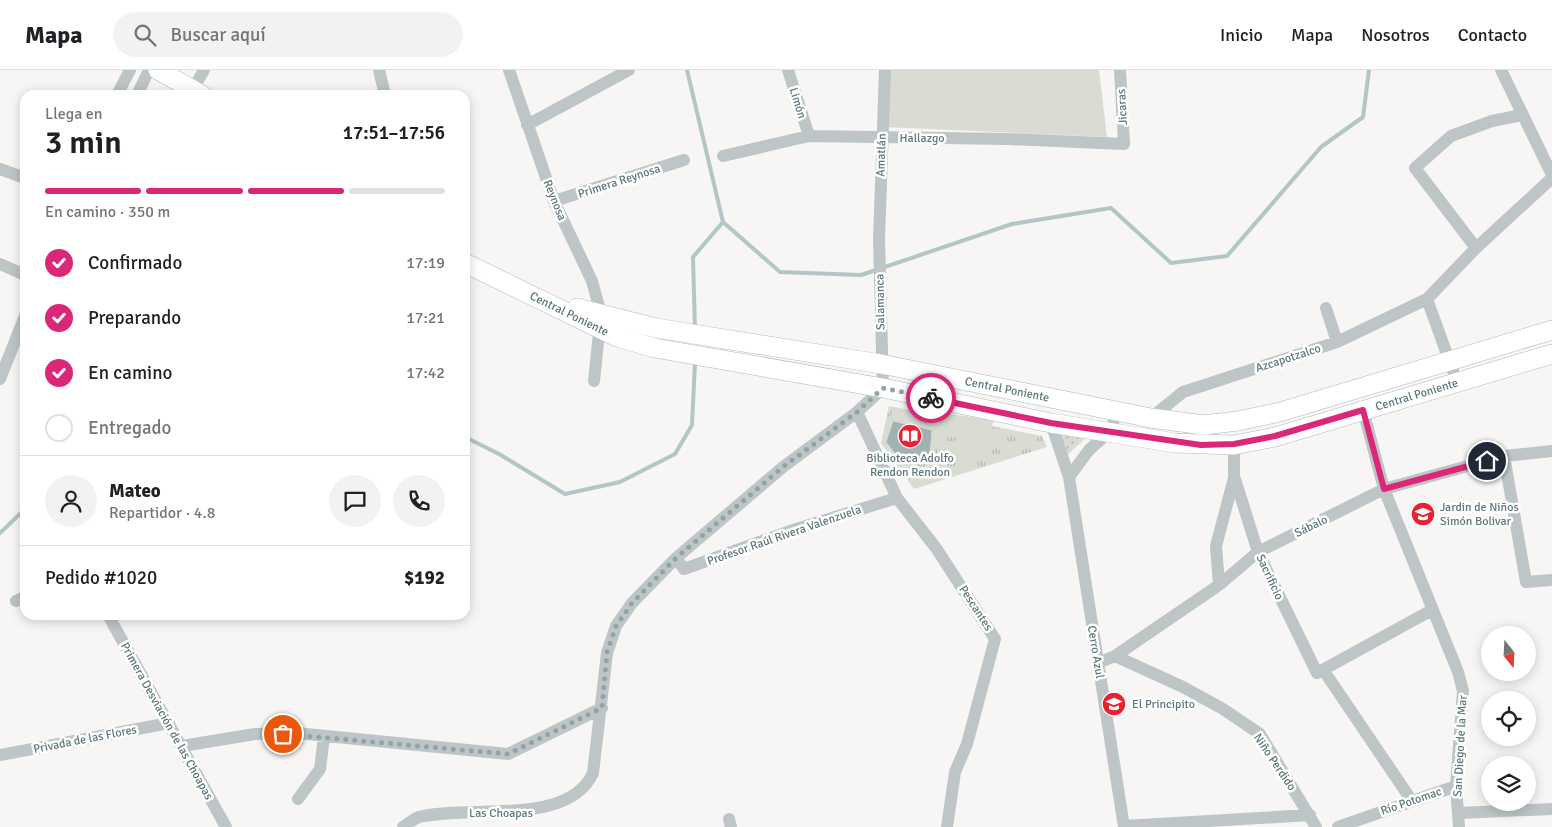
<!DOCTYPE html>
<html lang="es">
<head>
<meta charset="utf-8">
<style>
	:root { --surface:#fff; --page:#f2f2f2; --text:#202124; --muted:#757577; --line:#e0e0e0; --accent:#db2777 }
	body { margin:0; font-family:Signika,sans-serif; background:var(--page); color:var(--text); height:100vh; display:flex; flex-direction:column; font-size:19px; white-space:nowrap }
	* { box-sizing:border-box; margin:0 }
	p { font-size:16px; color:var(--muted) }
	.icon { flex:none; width:28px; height:28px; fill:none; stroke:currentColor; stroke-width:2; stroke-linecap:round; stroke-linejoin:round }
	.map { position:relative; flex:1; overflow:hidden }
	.side { position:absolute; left:20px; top:20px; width:450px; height:530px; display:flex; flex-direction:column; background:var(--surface); border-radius:15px; box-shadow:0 2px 12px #0003 }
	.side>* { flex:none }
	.needle { width:32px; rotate:162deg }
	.fabs { position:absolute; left:1481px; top:556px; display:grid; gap:10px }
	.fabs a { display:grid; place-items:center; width:55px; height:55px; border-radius:50%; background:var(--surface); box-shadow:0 2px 12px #0003; font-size:25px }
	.pin { position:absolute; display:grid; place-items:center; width:42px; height:42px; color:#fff; margin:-21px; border:2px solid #fff; border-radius:50%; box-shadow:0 1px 5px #0007 }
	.courier { position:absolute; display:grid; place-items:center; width:50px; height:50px; margin:-25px; border:4px solid #db2777; border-radius:50%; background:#fff; color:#222; box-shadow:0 1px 6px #0007 }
	.overview em { font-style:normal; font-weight:600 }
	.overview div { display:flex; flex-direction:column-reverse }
	.overview { display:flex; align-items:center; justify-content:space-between; height:85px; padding:0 25px }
	h1 { font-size:32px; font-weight:600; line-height:38px }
	.bar { display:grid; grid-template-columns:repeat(4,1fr); gap:8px 5px; align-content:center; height:60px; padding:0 25px }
	.bar i { height:6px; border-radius:4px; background:var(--line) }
	.bar .selected { background:var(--accent) }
	.bar p { grid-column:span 4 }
	.line { display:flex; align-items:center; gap:12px; padding:0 25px; border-top:1px solid var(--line) }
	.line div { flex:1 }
	.round { display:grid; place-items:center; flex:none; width:52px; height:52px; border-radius:26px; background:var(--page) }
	ol { padding:0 25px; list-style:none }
	li { display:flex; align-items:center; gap:15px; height:55px }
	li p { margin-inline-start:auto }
	li .icon { padding:5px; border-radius:50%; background:var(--accent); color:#fff; stroke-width:4 }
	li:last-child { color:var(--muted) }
	li i { width:28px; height:28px; border:2px solid var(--line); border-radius:50% }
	header { display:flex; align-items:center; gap:30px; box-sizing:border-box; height:70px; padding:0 25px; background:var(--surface); border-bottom:1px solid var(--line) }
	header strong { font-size:24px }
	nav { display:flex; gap:28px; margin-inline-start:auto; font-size:18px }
	.search { width:350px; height:45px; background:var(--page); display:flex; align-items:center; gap:12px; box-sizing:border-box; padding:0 18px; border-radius:28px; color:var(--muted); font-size:19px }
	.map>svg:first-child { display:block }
	.grass { fill:url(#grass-dots) }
	.park { fill:url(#park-tufts) }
	.garden { fill:#d9dcd3 }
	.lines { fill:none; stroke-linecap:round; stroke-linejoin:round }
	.stream { stroke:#b3c6c5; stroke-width:4 }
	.building { fill:#a2b1b2; stroke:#d9d8d6 }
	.primary-casing { stroke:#aeb8b9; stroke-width:20 }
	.minor { stroke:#bdc5c6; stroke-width:12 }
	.primary { stroke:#fff; stroke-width:19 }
	.done { stroke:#93a3a5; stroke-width:5; stroke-dasharray:0 9 }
	.route { stroke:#db2777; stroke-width:6 }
	.labels { text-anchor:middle; stroke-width:5; stroke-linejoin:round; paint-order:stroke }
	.street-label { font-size:12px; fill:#5d777a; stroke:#fff }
	.poi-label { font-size:12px; fill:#5d777a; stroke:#fff; text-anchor:start }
</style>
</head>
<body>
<header>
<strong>Mapa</strong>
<div class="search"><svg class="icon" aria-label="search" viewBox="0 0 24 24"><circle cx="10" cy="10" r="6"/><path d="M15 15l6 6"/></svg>Buscar aquí</div>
<nav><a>Inicio</a><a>Mapa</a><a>Nosotros</a><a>Contacto</a></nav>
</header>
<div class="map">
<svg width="1552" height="757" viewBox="0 0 1552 757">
	<defs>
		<pattern id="grass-dots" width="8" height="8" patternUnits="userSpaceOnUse" patternTransform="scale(1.25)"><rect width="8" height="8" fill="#d9dcd3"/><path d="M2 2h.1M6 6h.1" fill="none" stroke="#b3b7b0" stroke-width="1.8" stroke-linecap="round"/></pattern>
		<pattern id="park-tufts" width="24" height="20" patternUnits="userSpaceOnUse" patternTransform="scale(1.25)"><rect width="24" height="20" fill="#d9dcd3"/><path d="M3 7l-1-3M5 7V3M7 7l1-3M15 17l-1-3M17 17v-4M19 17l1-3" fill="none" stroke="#b3b7b0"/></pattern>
	</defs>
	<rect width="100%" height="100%" fill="#f7f6f4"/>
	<path class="grass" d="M1059,360L1088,366L1065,387Z"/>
	<path class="park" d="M889,336L1042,366L1047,377L914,419L881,373Z"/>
	<path class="garden" d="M889,0H1099L1107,67L884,57Z
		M893,339L941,348L943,343L994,350L989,363L985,364L990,380L945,395L940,377L968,368L938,366V365L888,355Z"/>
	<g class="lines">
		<path class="stream" d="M687,0L723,152L780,202L861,205L1012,154L1111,138L1171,193L1227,186L1321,77L1363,47L1369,0
			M695,260L693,187L723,152
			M465,367L499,384L565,424L620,412L675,384L692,355L695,292
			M0,463L25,439"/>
	</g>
	<path class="building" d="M893,351L932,360L930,386L902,393L886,372Z"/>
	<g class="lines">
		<g class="primary-casing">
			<g id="primary">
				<path d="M158,0L202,25"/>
				<path id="s1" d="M465,193L617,267L655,278L883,318L1051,353L1175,373L1234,375L1275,367L1552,284"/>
				<path id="s2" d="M577,238L656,258L881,294L1151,348L1204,355L1238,351L1280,342L1552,260"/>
			</g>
		</g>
		<path class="minor" d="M379,0L385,25
			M509,0L554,131L592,211L601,244L594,311
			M788,0L809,66
			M1501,0L1552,105
			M193,19L204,0
			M117,25L130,0
			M137,25L149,0
			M527,55L629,0
			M723,86L809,66L1008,69L1124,74L1120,0
			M0,99L25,108
			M554,131L684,90
			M1476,178L1415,98L1451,66L1492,51L1522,45
			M0,194L25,205
			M1427,229L1457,312
			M1326,238L1337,272
			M0,309L25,246
			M1363,340L1384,419L1458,602L1463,621L1456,716L1459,757
			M857,342L897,428L936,478L995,569L967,674L955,702L947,757
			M1151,348L1183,322L1337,272L1427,229L1476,178L1552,108
			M1051,353L1069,407L1124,757
			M1234,375V406L1258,482L1317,603L1432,540
			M1504,386L1526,512L1552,510
			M1069,407L1089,380L1109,362L1118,341
			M676,488L684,499L796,459L897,428
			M1219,515L1216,476L1234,408
			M16,531L25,527
			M108,545L226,757
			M1115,586L1183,617L1223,639L1260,664L1316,757
			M1098,593L1115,586L1219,515L1258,482L1384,419L1504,386L1552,381
			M1324,601L1412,731
			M182,676L255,664L296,663L508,684L602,638
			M0,685L169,653
			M298,729L320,699L324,667
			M1458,743L1552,739
			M729,749L731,757
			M1124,756L1310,745
			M403,757C408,754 413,749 419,747C473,734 568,757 593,703L607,583L616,556L632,533L676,488L783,397L857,342L883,318L879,169L885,0
			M1338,757L1456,716"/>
		<use href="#primary" class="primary"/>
	</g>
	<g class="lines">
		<path class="done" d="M283,664L508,684L602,638L607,582L616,556L632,533L676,488L783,397L857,342L883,318L931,328"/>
		<path class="route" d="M931,328L1051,353L1201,375L1234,374L1275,366L1363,340L1384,419L1487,391"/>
	</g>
	<defs>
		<g id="library-disc" transform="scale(1.25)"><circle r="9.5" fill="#ea2133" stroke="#fff"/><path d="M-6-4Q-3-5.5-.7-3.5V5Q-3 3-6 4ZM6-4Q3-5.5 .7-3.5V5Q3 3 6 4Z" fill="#fff"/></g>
		<g id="school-disc" transform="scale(1.25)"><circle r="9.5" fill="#ea2133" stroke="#fff"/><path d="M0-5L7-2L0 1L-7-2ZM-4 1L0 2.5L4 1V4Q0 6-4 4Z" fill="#fff"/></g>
	</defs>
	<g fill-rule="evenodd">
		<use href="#library-disc" x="910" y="366"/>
		<use href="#school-disc" x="1423" y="444"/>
		<use href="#school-disc" x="1114" y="634"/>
	</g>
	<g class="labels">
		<g class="street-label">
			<text transform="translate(798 33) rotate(73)" y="4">Limón</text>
			<text transform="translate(1122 37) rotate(-93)" y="4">Jicaras</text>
			<text x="922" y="72">Hallazgo</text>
			<text transform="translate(881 85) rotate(-88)" y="4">Amatlán</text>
			<text transform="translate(619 111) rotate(-18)" y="4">Primera Reynosa</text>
			<text transform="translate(555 130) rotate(68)" y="4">Reynosa</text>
			<text transform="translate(880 232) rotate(-91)" y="4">Salamanca</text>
			<text dy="4" stroke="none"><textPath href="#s1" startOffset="116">Central Poniente</textPath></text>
			<text transform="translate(1288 288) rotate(-18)" y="4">Azcapotzalco</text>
			<text dy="4" stroke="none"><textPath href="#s2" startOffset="438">Central Poniente</textPath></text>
			<text dy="4" stroke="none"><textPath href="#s1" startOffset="986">Central Poniente</textPath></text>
			<text transform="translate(1311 456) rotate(-26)" y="4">Sábalo</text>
			<text transform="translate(784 465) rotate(-19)" y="4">Profesor Raúl Rivera Valenzuela</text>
			<text transform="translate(1270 507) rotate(65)" y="4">Sacrificio</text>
			<text transform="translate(976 538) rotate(57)" y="4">Pescantes</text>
			<text transform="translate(1096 582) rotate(81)" y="4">Cerro Azul</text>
			<text transform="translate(167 651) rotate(61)" y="4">Primera Desviación de las Choapas</text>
			<text transform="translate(85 669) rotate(-11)" y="4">Privada de las Flores</text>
			<text transform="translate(1460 676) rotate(-87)" y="4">San Diego de la Mar</text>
			<text transform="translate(1275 692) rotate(56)" y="4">Niño Perdido</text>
			<text transform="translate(1411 731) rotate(-19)" y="4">Río Potomac</text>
			<text x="501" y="747">Las Choapas</text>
		</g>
		<g class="poi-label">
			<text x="910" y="392" text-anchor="middle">Biblioteca Adolfo<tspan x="910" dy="14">Rendon Rendon</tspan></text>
			<text x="1440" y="441">Jardin de Niños<tspan x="1440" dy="14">Simón Bolivar</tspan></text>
			<text x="1132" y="638">El Principito</text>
		</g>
	</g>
</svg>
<div class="fabs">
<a><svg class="needle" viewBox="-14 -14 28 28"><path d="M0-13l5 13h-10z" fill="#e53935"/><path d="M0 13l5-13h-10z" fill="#757577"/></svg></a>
<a><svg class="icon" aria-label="locate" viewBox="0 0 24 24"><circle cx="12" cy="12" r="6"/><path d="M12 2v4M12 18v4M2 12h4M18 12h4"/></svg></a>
<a><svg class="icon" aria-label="layers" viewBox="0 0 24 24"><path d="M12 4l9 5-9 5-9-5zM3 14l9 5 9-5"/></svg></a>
</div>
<div class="pin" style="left:283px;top:664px;background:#ea580c"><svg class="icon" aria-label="bag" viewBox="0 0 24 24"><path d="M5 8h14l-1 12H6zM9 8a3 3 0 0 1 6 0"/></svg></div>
<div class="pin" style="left:1487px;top:391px;background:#1f2937"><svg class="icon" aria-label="home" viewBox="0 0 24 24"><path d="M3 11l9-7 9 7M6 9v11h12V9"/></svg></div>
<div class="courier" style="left:931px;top:328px"><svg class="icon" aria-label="bike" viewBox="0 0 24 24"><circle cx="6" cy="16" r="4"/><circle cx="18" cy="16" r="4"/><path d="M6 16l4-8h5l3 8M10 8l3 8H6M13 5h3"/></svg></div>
<section class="side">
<div class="overview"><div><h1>3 min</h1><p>Llega en</p></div><em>17:51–17:56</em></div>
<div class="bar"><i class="selected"></i><i class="selected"></i><i class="selected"></i><i></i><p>En camino · 350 m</p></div>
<ol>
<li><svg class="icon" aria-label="check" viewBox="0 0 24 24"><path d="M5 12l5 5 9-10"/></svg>Confirmado<p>17:19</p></li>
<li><svg class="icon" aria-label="check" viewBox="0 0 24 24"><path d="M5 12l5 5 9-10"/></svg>Preparando<p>17:21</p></li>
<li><svg class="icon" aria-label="check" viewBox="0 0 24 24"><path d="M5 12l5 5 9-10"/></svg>En camino<p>17:42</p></li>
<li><i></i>Entregado</li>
</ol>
<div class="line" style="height:90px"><a class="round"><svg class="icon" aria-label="person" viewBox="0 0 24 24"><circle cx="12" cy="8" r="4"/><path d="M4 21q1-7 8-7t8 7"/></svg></a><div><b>Mateo</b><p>Repartidor · 4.8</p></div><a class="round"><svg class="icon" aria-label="chat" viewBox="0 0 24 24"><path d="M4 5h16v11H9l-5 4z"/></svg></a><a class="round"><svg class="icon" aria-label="phone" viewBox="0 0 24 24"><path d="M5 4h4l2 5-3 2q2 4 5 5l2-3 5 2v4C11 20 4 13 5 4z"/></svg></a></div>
<div class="line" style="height:65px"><div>Pedido #1020</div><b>$192</b></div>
</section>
</div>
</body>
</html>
